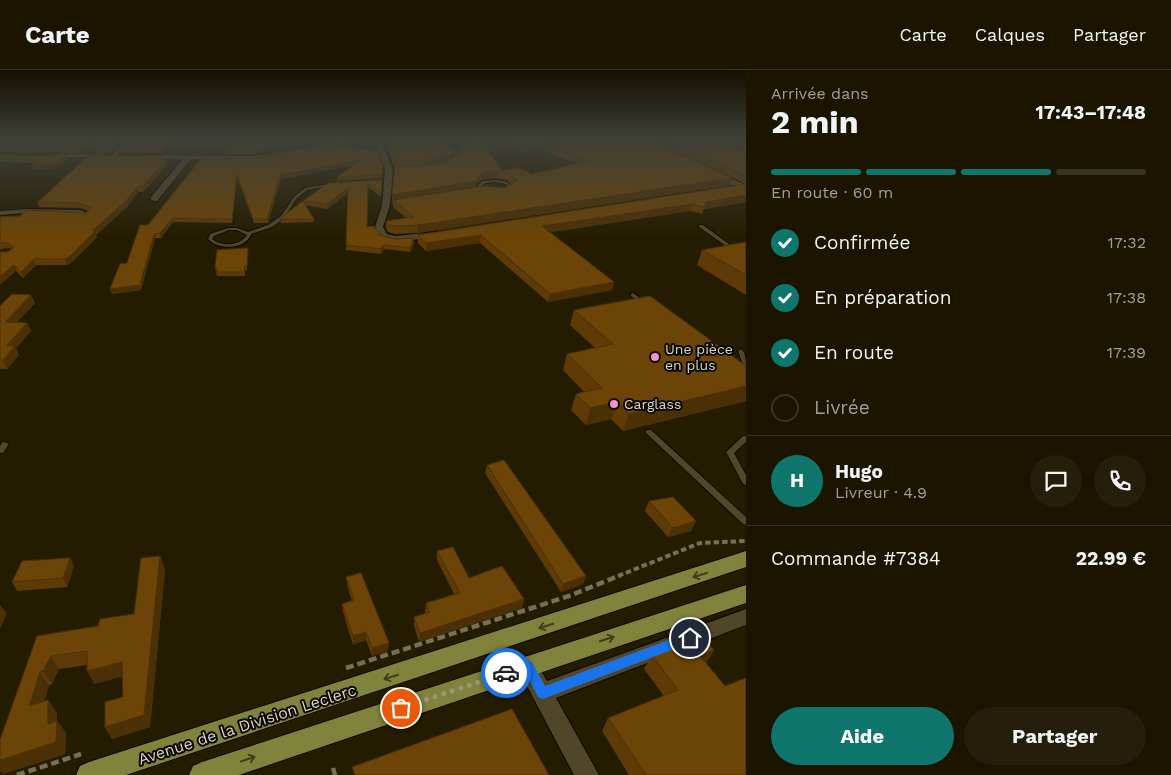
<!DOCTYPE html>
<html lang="fr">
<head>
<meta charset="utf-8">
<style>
	:root { --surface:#1b1500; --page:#241e0a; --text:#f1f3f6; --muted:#a09f99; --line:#393422; --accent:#0f766e }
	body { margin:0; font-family:"Work Sans",sans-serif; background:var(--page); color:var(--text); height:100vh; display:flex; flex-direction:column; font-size:19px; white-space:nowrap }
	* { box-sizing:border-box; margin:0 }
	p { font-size:16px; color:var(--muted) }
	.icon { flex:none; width:28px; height:28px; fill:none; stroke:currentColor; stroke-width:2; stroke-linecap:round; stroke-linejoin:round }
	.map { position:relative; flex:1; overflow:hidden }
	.sheet { display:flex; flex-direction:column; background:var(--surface); width:425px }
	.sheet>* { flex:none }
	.pin { position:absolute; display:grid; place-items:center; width:42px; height:42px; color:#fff; margin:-21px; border:2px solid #fff; border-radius:50%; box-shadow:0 1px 5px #0007 }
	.courier { position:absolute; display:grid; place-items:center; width:50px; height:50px; margin:-25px; border:4px solid #1a73e8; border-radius:50%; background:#fff; color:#222; box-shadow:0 1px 6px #0007 }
	.overview em { font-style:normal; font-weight:700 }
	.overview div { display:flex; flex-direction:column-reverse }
	.overview { display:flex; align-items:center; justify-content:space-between; height:85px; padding:0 25px }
	h1 { font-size:32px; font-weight:700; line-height:38px }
	.bar { display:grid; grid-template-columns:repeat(4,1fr); gap:8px 5px; align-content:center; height:60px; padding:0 25px }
	.bar i { height:6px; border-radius:4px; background:var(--line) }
	.bar .current { background:var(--accent) }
	.bar p { grid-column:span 4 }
	.line { display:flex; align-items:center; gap:12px; padding:0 25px; border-top:1px solid var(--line) }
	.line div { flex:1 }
	.round { display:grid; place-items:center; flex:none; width:52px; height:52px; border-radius:26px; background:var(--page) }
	ol { padding:0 25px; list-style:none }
	li { display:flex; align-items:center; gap:15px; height:55px }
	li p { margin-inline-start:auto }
	li .icon { padding:5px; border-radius:50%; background:var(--accent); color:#fff; stroke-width:4 }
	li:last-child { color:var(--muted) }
	li i { width:28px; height:28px; border:2px solid var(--line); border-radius:50% }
	.button { display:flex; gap:10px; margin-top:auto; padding:10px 25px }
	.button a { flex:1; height:58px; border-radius:30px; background:var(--accent); color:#fff; font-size:20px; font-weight:700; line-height:58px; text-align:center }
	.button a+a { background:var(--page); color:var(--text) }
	header { display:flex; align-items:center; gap:30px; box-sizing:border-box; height:70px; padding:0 25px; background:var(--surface); border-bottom:1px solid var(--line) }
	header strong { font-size:24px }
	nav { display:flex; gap:28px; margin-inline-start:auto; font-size:18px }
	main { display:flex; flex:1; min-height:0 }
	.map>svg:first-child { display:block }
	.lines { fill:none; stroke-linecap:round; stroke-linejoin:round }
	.lane-casing { stroke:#0e0600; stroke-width:2 }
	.street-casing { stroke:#0e0600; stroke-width:2 }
	.primary-casing { stroke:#0e0600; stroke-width:2 }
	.path-far1 { stroke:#777059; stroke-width:4; stroke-dasharray:5.5 3; stroke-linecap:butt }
	.path { stroke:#777059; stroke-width:4.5; stroke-dasharray:8 4; stroke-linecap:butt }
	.lane { fill:#504729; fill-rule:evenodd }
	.street { fill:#504729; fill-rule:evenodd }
	.primary { fill:#80833c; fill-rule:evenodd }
	.wall { fill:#5d3a06; fill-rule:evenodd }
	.shaded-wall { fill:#4c3005 }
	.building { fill:#6c4407; stroke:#4c3005 }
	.oneway { stroke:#3f3f1c }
	.route { fill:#1a73e8 }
	.done { stroke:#9c9580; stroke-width:5; stroke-dasharray:0 9 }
	.poi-dot { fill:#f491d3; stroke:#0a0701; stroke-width:2 }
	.labels { text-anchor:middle; stroke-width:4; stroke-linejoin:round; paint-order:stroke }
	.poi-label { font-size:14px; fill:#dcd6c5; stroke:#0a0701; text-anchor:start }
	.near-street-label { font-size:16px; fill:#dcd6c5; stroke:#0a0701 }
</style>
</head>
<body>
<header>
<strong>Carte</strong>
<nav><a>Carte</a><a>Calques</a><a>Partager</a></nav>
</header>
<main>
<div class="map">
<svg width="746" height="705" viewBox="0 0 746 705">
	<rect width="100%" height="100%" fill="#241c00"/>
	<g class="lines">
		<g class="lane-casing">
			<path id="lane" d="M322,71L334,75L332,76L322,73L295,74L293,73Z
				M455,71L465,73L469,77L465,79L457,82L459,89L453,94L451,93L455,89L454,82L444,80L437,75L444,72ZM455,73L463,75L465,77C457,81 448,81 441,75Z
				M247,72L248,74L198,77L196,76Z
				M496,110L507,112L514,118C503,126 487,127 477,116L483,111ZM496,112L505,114L510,118C500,123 490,123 481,116L485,113Z
				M334,113L336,114L335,115L307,120L296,129L284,148L272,157L251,164V165C244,180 218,180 208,169L210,164L228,158H237L248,162L268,155L281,146L294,127L305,118ZM229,160H237L247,165C240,176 222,177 212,169L214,166Z
				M699,155H703L737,180L733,181L699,157Z
				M633,223L647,233V235H643L631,226V224Z
				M741,279C746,282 746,291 746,297L743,295L738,281Z
				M647,360H651L746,447V455L743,454L647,364L645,362Z
				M743,366H746V372L734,383L746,405V415L743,414L726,382Z
				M2,372H5L9,374L3,383H0V376Z"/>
		</g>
		<g class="street-casing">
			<path id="street" d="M119,70H125L126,76L115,88H111V86L120,76Z
				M342,70H357L313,80L310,78Z
				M375,70H381L393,100L390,135L383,157L387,164L395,166L436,162L439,163V167L395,172L379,166L375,157L382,135L385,100Z
				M746,78V82H737L746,86V90L730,83L734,79Z
				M282,81L285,83L284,84L254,90L191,89L157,131H154L150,129L151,127L183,89H144L141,87L144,85L254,86Z
				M49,84H105L108,86L105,88L47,87V85Z
				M711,102H717L746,115V119H741L711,106Z
				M27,139L80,140L91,144L87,146L80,144L27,143L0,145V141Z
				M746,539V555L556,628L599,705H574L520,603L517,596L520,589L527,586L534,589L547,611Z"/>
		</g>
		<g class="primary-casing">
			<path id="primary" d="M746,481V497L126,705H76L80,696L89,692Z
				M746,515V533L239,705H189L193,696L202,692Z"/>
		</g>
		<path class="path-far1" d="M618,506L700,473L746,471"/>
		<path class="path" d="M346,598L569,526L621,505
			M333,698L335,705
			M17,705L81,684"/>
		<use href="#lane" class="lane"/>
		<use href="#street" class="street"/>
		<use href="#primary" class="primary"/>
	</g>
	<path class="wall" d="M0,70H117L118,75L110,83H97L92,76L80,83L0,82Z
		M126,70H174L163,83H123L122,79L126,73Z
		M386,70H443L440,73L453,82V88L459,85L460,77L467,73L465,71L462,70H484L490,83V84L502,101L532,104L577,94L539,79L521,83L491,71V70H546L557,77H559L549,70H649L732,108L730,115L418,163L395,164L388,162L386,158V151L406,148L393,137L392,125L395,97H394ZM496,108L507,110L511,114L504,118L476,117V114L483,109Z
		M653,70H746V77H734L732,79L746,83V114Z
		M327,74L378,81L383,97L382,108L337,111V107L354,95L281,109L268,153H254L237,107L232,153L173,152L161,168H155L141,220L112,224L110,219L120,194L127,193L140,155H148L200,90L254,88Z
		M303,75L254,84H230L229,81Z
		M0,85L66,86L68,90L54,99L33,100V93L0,92Z
		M164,90H166L167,95L143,122H138L127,137L96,165L97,167L72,192L67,195H36L23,208L16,201L7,182L11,180L10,178L0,179V147L86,143L88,141L81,138L39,137L38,132Z
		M382,110L381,127L368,117L367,157L380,165L414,173L410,182L384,179L381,184L346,180L348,123L327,139L305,135L314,149V152L281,153L280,149L303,132V131Z
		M746,114V132L704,139L702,144L690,141L550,162L614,212L612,220L548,232L480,173L426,181L418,173V165Z
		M746,172V225L697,195L702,180Z
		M248,182L247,200H245V206H217L215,198Z
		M31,225L35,233L17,252L27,253L31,261L16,278L19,285L7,299H0V236Z
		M574,240L746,296V331L623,361L611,349L586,355L571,340L576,324L584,322L563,300L567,284L595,278L570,255Z
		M487,395L586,506L583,514L561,522L485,403Z
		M649,431L696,451L691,461L668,467L645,441Z
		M437,481L469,508L522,538L419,572L414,556V547L426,544L425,542L426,533L454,524L437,490Z
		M160,486L165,500L150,657L112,669L105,657L123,627L122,606L94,614L87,595L59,599L52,614L49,615L44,632L48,630L57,643V651L66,663L65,684L3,704L37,566L98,556L134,544Z
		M70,488L74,496L67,517L17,521L12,512Z
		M346,507L388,581L372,586L366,570L353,575L343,542L342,534L352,531L347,515Z
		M690,574L714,580L706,593L746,705H629L602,661L608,648L664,626L644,599L652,585Z"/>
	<path class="shaded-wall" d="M117,70L118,75L110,83L109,79Z
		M169,70H174L163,83L162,79Z
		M90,71L92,76L80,83L79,78Z
		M736,71L734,77L729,82L731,75Z
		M303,72V75L254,84L253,81Z
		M540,73L539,79L521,83L522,76Z
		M453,82V88L447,92L423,97V91Z
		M66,86L68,90L54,99L33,100L32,95Z
		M166,90L167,95L143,122L142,117Z
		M361,90V93L281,109L268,153L267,149L280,105Z
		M497,101L496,108L483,109L476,114V118L393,130L392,132V125L477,108L484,102Z
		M237,104V107L232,153V149Z
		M732,108L730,115L418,163V155Z
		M137,117L138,122L127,137L96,165L97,167L72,192L67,195L65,189L92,161Z
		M348,118V123L327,139V134Z
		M746,125V132L704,139L706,132Z
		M692,134L690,141L541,164L542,156Z
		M173,148V152L161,168L160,163Z
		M154,164L155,168L141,220L112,224L110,219Z
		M481,165L480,173L426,181V173Z
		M414,168V173L410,182V178Z
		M384,175V179L381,184V179Z
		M34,189L36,195L23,208L21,202Z
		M14,195L16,201L0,215V207Z
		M614,212L612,220L548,232L550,224Z
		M31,225L35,233L9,260L5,252Z
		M27,253L31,261L16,278L19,285L7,299L3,290L6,276Z
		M746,316V331L623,361L629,344Z
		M616,332L611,349L586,355L590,338Z
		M696,451L691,461L668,467L673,458Z
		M160,486L165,500L150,657L112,669L105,657L144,645Z
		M70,488L74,496L67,517L63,508Z
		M586,506L583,514L561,522L563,514Z
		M524,529L522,538L419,572L420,563Z
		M0,535L7,544L0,559Z
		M366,562V570L353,575V566Z
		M389,573L388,581L372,586V578Z
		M714,580L705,594L700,586Z
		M51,586L59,599L52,614L43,601Z
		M122,592L128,605L94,614L87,601Z
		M40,602L49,615L39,649L29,636Z
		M48,630L57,643V651L66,663L65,684L3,704L0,700V690L48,654Z"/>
	<path class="building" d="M0,70H117V71L109,79H96L90,71L79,78H0Z
		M126,70H169L162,79H122L126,73Z
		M388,70H437L443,75L453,77V82L447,85L423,91H394Z
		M471,70H484L490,83L488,84L491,85L502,101L519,98L532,104L589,91L540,73L522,76L506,70H546L557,77H564L565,74L559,70H649L732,108L418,155L395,156L388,155L386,151L414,147L393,130L484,116L504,118L517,111L508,103L497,101L484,102L477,108V111L392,125L395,96H426L444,93L461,84L460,77L471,71Z
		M668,70H746L736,71L731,75V78L746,83V106Z
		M303,72L253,81H229L238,73Z
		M327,74L378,81L383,97L382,105L337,107L361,90L280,105L267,149H253L237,104L232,149L173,148L160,163L154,164L140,215L110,219L120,194L127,193L140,155H148L200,90L254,88Z
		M0,85L66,86L52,94L32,95L36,88H0Z
		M88,86H163L160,90H166L142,117H137L125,132L92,161H95L70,186L65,189H34L21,202L14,195L0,207V182H7L14,178L8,173H0V147L20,146L27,140L86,143L91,138L79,133L38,132Z
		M382,110L381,123L368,113L367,157L374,156L380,165L395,169L414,168L410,178L384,175L381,179L346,175L348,118L327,134L303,131L328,113Z
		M746,114V125L706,132L704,137L692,134L542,156L614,212L550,224L481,165L426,173L418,165Z
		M303,131L314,149H280L287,143Z
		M746,172V205L702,180Z
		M248,178L247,196H245L244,202H216L217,198H215L217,180Z
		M12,224L31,225L5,252L27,253L6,276H15L3,290H0V236Z
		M650,226L746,296V316L629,344L616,332L590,338L576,324L602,318L567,284L613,274L574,240Z
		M504,390L586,506L563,514L487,395Z
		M673,427L696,451L673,458L649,431Z
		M453,477L469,508L502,496L524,529L420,563L414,547L430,542L426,533L460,523L437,481Z
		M160,486L144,645L105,657V632L123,627L122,592L87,601V581L51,586L43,601L40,602L29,636L48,630V654L57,651L56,672L0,690V670L37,566L98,556L100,549L134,544L141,488Z
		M70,488L63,508L12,512L22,491Z
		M361,503L389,573L372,578L366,562L353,566L342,534L354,530L346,507Z
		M705,569L714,580L700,586L725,616L746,608V705H646L608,648L678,620L652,585L688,572L690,574Z
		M512,639L549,705H355L352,697Z"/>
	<defs><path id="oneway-shaft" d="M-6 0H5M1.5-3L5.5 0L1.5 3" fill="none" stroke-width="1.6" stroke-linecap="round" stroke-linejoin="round" transform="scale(1.25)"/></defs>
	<g class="oneway">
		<use href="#oneway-shaft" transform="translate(700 505) rotate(162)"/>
		<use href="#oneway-shaft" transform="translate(546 556) rotate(162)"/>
		<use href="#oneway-shaft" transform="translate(607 569) rotate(-18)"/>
		<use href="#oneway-shaft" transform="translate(391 607) rotate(162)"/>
		<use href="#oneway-shaft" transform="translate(248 689) rotate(-19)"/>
	</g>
	<linearGradient id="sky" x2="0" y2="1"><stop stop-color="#140f00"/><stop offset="0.41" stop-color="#3f4037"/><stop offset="1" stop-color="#3f4037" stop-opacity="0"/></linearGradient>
	<rect width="746" height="169" fill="url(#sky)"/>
	<path class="route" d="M690,562L695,564L696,568L695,571L543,629L538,627L525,602L506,609L502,607L500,603L502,599L527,590L532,592L545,616Z"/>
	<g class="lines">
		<path class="done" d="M401,638L506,603"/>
	</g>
	<g class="poi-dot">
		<circle cx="655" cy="287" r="5"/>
		<circle cx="614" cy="334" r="5"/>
	</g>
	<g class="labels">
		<g class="poi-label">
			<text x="665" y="284">Une pièce<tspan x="665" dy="16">en plus</tspan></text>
			<text x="624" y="339">Carglass</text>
		</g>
		<g class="near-street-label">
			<text transform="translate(247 654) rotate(-18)" y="6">Avenue de la Division Leclerc</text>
		</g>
	</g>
</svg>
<div class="pin" style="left:401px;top:638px;background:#ea580c"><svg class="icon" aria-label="bag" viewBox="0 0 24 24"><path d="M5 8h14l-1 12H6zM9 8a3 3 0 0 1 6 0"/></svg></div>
<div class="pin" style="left:690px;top:568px;background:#1f2937"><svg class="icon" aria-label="home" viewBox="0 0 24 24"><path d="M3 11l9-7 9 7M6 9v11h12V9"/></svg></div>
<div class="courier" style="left:506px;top:603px"><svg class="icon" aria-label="car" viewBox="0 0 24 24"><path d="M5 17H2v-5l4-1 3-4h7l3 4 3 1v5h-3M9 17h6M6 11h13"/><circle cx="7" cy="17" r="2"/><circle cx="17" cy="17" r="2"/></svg></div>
</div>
<section class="sheet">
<div class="overview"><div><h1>2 min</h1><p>Arrivée dans</p></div><em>17:43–17:48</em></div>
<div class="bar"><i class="current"></i><i class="current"></i><i class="current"></i><i></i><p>En route · 60 m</p></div>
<ol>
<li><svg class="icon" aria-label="check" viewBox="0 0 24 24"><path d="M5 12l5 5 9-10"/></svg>Confirmée<p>17:32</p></li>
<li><svg class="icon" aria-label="check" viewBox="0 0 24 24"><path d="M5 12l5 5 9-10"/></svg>En préparation<p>17:38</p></li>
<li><svg class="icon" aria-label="check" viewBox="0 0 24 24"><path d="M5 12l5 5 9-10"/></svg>En route<p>17:39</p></li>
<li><i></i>Livrée</li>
</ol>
<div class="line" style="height:90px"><b class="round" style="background:var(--accent);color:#fff">H</b><div><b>Hugo</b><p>Livreur · 4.9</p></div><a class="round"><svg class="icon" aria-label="chat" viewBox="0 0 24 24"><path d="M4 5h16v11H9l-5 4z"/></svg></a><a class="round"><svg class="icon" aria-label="phone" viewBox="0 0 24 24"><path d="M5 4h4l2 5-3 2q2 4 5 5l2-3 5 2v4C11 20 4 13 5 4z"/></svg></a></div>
<div class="line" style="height:65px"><div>Commande #7384</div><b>22.99 €</b></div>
<div class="button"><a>Aide</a><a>Partager</a></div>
</section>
</main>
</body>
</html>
